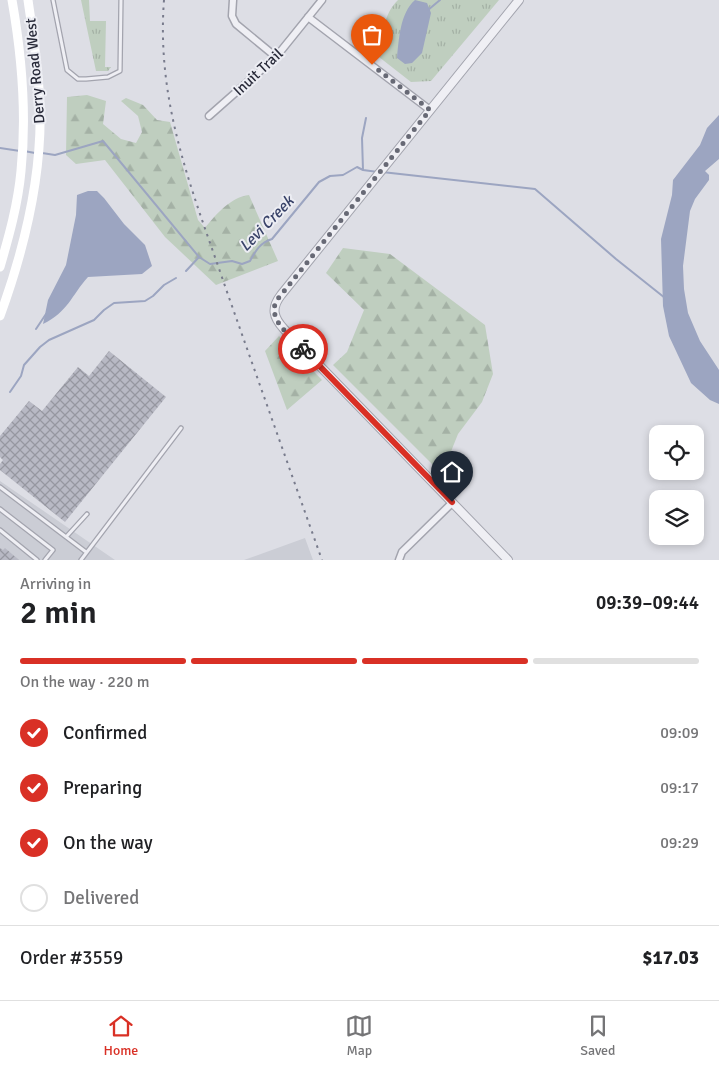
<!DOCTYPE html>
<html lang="en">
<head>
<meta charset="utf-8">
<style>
	:root { --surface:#fff; --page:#f6f6f6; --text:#202124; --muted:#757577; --line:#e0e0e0; --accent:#d93025 }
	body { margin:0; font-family:Signika,sans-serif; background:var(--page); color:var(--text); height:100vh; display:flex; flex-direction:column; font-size:19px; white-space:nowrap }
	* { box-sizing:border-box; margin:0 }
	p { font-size:16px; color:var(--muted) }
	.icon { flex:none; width:28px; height:28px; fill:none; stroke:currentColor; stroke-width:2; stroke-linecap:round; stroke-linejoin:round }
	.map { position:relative; height:560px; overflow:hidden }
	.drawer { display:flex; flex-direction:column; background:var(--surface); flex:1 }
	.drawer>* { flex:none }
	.tools { position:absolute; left:649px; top:425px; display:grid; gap:10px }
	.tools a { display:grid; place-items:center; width:55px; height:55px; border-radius:10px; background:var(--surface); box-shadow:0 2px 8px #0003; font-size:25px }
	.pin { position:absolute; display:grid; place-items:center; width:42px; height:42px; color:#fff; margin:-51px -21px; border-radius:50% 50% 50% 0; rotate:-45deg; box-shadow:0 0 5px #0007 }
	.pin .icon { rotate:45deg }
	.courier { position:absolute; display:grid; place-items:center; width:50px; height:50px; margin:-25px; border:4px solid #d93025; border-radius:50%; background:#fff; color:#222; box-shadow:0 1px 6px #0007 }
	.head em { font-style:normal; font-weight:600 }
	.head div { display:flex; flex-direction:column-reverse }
	.head { display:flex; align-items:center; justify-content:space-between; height:85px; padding:0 20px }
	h1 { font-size:32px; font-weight:600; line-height:38px }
	.bar { display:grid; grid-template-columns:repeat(4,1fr); gap:8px 5px; align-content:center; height:60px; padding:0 20px }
	.bar i { height:6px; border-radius:4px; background:var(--line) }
	.bar .active { background:var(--accent) }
	.bar p { grid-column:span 4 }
	.line { display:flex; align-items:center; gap:12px; padding:0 20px; border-top:1px solid var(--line) }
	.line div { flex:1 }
	ol { padding:0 20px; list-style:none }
	li { display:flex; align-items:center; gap:15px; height:55px }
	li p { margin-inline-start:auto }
	li .icon { padding:5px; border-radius:50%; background:var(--accent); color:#fff; stroke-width:4 }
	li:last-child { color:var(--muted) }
	li i { width:28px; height:28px; border:2px solid var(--line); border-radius:50% }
	.tab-bar { display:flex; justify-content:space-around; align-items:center; height:70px; border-top:1px solid var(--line); background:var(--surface); font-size:14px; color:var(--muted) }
	.tab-bar a { display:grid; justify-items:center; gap:2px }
	.tab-bar .active { color:var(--accent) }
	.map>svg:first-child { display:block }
	.built { fill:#cbcdd5 }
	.grass { fill:url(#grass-tufts) }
	.forest { fill:url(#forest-firs) }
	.water { fill:#9ca5c1 }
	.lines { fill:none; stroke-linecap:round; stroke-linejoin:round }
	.stream { stroke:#9ca5c1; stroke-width:2 }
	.building { fill:url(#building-cross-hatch) }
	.service-casing { stroke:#a3a4ae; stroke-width:5.5 }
	.minor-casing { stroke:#a3a4ae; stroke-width:9 }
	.tertiary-casing { stroke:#a3a4ae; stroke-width:10 }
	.service { stroke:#efeff4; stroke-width:3 }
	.minor { stroke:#efeff4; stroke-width:6 }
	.tertiary { stroke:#efeff4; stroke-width:8 }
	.secondary { stroke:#fff; stroke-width:9 }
	.rail { stroke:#787b8c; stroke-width:2; stroke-dasharray:2.5 5; stroke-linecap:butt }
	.done { stroke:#676975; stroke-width:5; stroke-dasharray:0 9 }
	.route { stroke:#d93025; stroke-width:6 }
	.labels { text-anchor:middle; stroke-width:4; stroke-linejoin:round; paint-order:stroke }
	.street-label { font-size:15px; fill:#282a39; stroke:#ecedf3 }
	.water-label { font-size:16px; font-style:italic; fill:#384268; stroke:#ecedf3 }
</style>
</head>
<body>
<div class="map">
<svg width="719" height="560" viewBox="0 0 719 560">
	<defs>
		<pattern id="grass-tufts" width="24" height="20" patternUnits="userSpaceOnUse" patternTransform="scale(1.25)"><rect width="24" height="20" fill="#bfcebf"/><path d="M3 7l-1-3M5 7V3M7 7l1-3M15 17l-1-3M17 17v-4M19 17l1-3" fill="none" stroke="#a4b1a5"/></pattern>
		<pattern id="forest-firs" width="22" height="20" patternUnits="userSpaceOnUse" patternTransform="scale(1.25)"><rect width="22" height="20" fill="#bfcebf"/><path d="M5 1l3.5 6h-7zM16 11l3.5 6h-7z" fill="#a4b1a5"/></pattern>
		<pattern id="building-cross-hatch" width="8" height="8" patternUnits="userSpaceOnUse" patternTransform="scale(1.25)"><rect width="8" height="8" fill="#b8b9c4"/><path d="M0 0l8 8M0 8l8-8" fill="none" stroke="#9697a0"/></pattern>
	</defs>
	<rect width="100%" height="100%" fill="#dddee5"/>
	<path class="built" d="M0,481L115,560H0Z
		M305,538L313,560H244Z"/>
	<path class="grass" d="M81,0H89L90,21H106L105,67H111L108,71H96Z
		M398,0H499L431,81L411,82L379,57C382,37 383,14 398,0Z"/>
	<path class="forest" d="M87,95L106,101L103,124L121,139L136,143L142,132L138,116L121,101L126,98L143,105L157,120L170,122L198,220L205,228C216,214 231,197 249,195L278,261L216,285L165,237L105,160L76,164L66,155L67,97Z
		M343,248L390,254L485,325L493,374L482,402L458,434L442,474L333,365L347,352L364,310L326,273Z
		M279,336L322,380L287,410L265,351Z"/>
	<path class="water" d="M415,0L427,3L431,13L422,53L412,63L405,64L397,58C399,39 400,13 415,0Z
		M719,115V159L705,171L709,175V180L695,199L690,211L683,266L684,289L688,313L700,341L719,370V404L710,400L691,383L669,336L663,306L661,239L672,195L673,180L700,145L707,128Z
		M88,191H97L104,198L124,224L145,245L152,266L142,274L88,277C71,296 68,312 43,324L48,300L66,265L76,215L77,195Z"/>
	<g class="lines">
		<path class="stream" d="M428,10L440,0
			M0,148L20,151
			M24,151L35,153
			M42,153L55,155L103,141L199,257L210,264L232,261L242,264L250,261C256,250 260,243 272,239L319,182L330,176L343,175L357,167L363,170L378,172
			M363,170L362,138L366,118
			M382,172L535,189L616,259L665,298
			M186,271L199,257
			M36,329L46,314
			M10,392L21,376L24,365L40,347L49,340L94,320L104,310L114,303L145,301L153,296L164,285L176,278"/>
	</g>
	<path class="building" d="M109,351L166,397L65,522L0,470V464L3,460L0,457V436L29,401L42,411L78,367L89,376Z
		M0,548L3,550L5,548L19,560H0Z"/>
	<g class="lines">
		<g class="service-casing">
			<path id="service" d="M53,0L67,70L78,79H86L108,77L120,71L121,0
				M0,487L86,552
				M0,509L53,550L45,560
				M0,530L37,560
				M66,537L87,514
				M81,560L181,428"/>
		</g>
		<g class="minor-casing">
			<path id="minor" d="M233,0L232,16L236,24L276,57
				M308,17L430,110
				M209,116L276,57L322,0
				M399,560L402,552L452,503"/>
		</g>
		<g class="tertiary-casing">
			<path id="tertiary" d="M508,560L284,329C273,317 271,308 281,295L519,0"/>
		</g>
		<use href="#service" class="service"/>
		<use href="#minor" class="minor"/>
		<use href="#tertiary" class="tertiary"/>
		<path class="secondary" d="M0,267C9,236 18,204 21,171C27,113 22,57 12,0
			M0,316C24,250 42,178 40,107C39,71 33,35 28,0"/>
		<path class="rail" d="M164,0C156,105 193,192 226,289C258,380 290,470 322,560"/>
	</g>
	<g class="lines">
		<path class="done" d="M303,349C290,335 268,321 276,301L430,110L372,65"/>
		<path class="route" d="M303,349L452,502"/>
	</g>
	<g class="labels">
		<g class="street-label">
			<text transform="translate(35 71) rotate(-95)" y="5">Derry Road West</text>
			<text transform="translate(258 72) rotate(-43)" y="5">Inuit Trail</text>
		</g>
		<g class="water-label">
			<text transform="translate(266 223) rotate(-46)" y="6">Levi Creek</text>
		</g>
	</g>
</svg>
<div class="tools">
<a><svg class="icon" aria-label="locate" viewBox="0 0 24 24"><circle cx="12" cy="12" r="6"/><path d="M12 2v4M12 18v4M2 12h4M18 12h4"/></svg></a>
<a><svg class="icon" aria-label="layers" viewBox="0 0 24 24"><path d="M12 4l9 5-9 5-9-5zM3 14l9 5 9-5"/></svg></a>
</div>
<div class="pin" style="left:372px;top:65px;background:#ea580c"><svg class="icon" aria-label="bag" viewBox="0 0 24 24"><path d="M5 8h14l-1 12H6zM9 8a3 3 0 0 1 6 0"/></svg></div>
<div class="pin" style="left:452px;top:502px;background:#1f2937"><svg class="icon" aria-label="home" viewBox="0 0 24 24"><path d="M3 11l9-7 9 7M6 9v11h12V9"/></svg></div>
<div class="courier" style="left:303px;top:349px"><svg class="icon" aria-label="bike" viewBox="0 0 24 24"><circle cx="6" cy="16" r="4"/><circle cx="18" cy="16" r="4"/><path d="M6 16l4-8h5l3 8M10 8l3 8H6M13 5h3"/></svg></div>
</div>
<section class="drawer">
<div class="head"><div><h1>2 min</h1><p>Arriving in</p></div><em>09:39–09:44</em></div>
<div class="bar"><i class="active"></i><i class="active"></i><i class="active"></i><i></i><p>On the way · 220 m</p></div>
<ol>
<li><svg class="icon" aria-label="check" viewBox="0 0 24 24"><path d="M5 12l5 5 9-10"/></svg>Confirmed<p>09:09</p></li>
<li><svg class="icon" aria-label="check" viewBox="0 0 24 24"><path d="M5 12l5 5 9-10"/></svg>Preparing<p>09:17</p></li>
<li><svg class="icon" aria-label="check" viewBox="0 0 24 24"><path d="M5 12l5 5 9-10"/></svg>On the way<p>09:29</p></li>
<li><i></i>Delivered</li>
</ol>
<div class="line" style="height:65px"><div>Order #3559</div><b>$17.03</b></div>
</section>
<nav class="tab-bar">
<a class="active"><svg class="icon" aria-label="home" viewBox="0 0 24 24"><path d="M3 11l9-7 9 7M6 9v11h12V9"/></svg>Home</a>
<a><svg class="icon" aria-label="map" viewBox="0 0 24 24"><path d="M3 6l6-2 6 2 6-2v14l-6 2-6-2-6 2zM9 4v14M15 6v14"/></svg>Map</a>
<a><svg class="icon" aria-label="saved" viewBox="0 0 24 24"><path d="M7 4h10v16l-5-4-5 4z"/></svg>Saved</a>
</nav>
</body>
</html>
